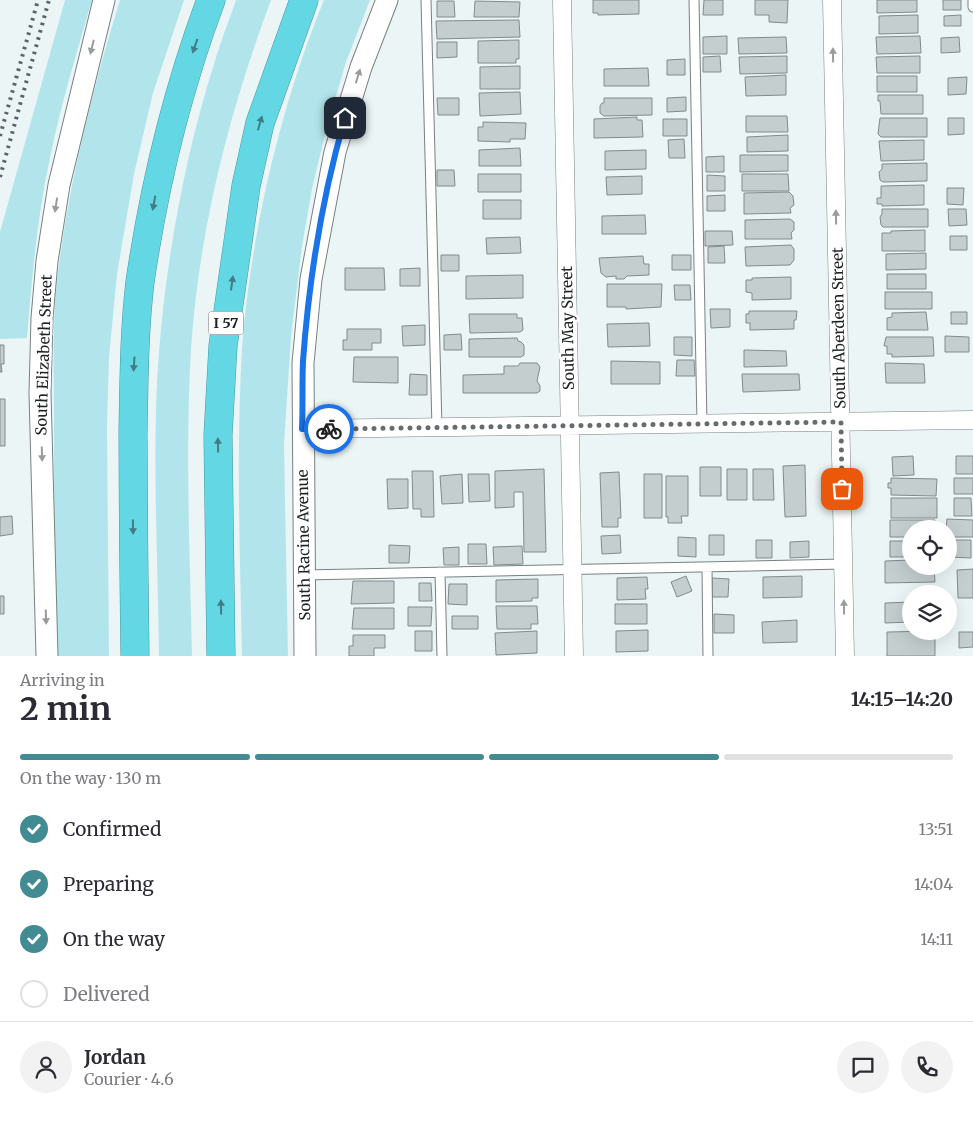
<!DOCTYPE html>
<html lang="en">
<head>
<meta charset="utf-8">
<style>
	:root { --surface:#fff; --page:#f2f2f3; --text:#2b2b33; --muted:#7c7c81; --line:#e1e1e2; --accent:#438b92 }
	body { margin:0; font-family:Merriweather,serif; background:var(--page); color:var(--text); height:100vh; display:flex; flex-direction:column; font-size:19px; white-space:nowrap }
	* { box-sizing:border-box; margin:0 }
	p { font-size:16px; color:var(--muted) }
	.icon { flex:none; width:28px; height:28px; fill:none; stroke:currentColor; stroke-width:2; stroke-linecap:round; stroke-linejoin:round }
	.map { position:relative; height:656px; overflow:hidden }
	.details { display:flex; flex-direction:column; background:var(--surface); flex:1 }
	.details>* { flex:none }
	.fabs { position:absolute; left:902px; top:520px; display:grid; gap:10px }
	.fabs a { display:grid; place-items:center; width:55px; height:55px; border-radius:50%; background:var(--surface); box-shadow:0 5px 20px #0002; font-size:25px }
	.pin { position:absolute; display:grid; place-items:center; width:42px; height:42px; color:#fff; margin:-21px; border-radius:10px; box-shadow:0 2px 8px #0006 }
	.courier { position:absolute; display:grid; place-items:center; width:50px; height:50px; margin:-25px; border:4px solid #1a73e8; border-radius:50%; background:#fff; color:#222; box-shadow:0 1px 6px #0007 }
	.summary em { font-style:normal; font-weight:700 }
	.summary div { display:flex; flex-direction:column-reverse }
	.summary { display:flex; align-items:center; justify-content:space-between; height:85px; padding:0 20px }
	h1 { font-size:32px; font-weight:700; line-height:38px }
	.bar { display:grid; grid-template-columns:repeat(4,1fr); gap:8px 5px; align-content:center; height:60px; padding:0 20px }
	.bar i { height:6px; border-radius:4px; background:var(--line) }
	.bar .active { background:var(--accent) }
	.bar p { grid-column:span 4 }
	.line { display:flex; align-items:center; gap:12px; padding:0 20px; border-top:1px solid var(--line) }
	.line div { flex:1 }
	.round { display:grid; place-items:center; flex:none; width:52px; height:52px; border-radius:26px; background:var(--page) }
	ol { padding:0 20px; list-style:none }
	li { display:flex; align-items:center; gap:15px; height:55px }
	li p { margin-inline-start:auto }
	li .icon { padding:5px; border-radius:50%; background:var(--accent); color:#fff; stroke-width:4 }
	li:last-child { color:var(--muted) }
	li i { width:28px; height:28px; border:2px solid var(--line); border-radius:50% }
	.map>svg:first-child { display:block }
	.green { fill:#b1e5eb }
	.building { fill:#c5cecf; stroke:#828b8c }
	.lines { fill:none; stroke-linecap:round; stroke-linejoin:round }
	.service-casing { stroke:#788181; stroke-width:11 }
	.minor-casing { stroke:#788181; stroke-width:19 }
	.tertiary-casing { stroke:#788181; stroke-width:23 }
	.motorway-casing { stroke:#4b98a0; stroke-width:29 }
	.service { stroke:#fff; stroke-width:9 }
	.minor { stroke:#fff; stroke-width:18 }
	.tertiary { stroke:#fff; stroke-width:21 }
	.motorway { stroke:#63d8e4; stroke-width:28 }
	.rail { stroke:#5c6162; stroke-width:4; stroke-dasharray:2.5 5; stroke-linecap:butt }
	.oneway { fill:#417d84 }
	.oneway2 { fill:#9a9c9c }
	.done { stroke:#666c6d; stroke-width:5; stroke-dasharray:0 9 }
	.route { stroke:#1a73e8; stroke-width:6 }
	.labels { text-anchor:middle; stroke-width:5; stroke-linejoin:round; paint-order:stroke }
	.shield { fill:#fff; stroke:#626465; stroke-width:1 }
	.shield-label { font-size:14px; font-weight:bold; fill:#1f2223 }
	.street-label { font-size:15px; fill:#1f2223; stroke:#fff }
</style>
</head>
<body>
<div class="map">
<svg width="973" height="656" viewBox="0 0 973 656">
	<rect width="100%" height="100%" fill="#ebf5f6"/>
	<path class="green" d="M65,0H92C77,52 61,104 50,158C37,217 32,277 27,338L0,339V232Z
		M120,0H184L153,93L134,174L117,274L109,357L107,426L109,656H57C55,578 54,499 54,421C54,374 52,327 57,281C68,186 92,91 120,0Z
		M236,0H271C229,112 199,230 191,349C185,451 190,554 192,656H159C158,574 154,492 156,410C159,298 180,171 214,64C220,43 229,21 236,0Z
		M324,0H370L346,62L326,130L312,189L302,246L291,336L284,444L288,656H242C240,554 236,451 242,349C250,236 281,104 324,0Z"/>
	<path class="building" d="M593,0H639V14L598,15V13H593Z
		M704,0H723V15H703Z
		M755,0H788L787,23L769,22V15H755Z
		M877,0H917V12L877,13Z
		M943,0H961V10H943Z
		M437,1H454L455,17H437Z
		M475,1L520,2L519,17H474Z
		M918,15V33L879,34V16Z
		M961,15V26H944V16Z
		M519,20L520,37L437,39L436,21Z
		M727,36V54H703V37Z
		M920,36L921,53L877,54L876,37Z
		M786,37L787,53L739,54L738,38Z
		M959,37L960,52L941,53V38Z
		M519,40V59H516V63H478V41Z
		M437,42H457V57L437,58Z
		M720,56L721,72H703V57Z
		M787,56V73L740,74L739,57Z
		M920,56V73H877L876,57Z
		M685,59V75H667V60Z
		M520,66V89H480V67Z
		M648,68L649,86H604V69Z
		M786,75V95L746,96L745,77Z
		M877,76H917V92H877Z
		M967,77L966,94L948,95V78Z
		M520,92L521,114L480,116L479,93Z
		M878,95H923V114H881L880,101H878Z
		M686,97V111L667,112V98Z
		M437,98H459V115H438Z
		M604,98H652V115L604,116L600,113V106L602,103H604Z
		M746,116H787L788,132H746Z
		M637,117V120H642L643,137L594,138V119Z
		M880,118H927V137H881L878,134Z
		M948,118H964V134L948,135Z
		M663,119H687V136H663Z
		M483,122L526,123L525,139H510V142L478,141V127H483Z
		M788,135V151L747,152V137Z
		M684,139L685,158H669L668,140Z
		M924,140V160L881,161L879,141Z
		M520,148L521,166H479V150Z
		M646,150V169L605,170V151Z
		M740,155H788V171L740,172Z
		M724,156V172H706V157Z
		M927,163V181L883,182L880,180L879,172L882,169V164Z
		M437,170H454L455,186H437Z
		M478,174H521V192H478Z
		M742,174H788L789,191H742Z
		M707,175L725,176V191H707Z
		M642,176V194L607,195L606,177Z
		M924,185V205L882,206V204H877V198H881V186Z
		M947,188H964L963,205L947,204Z
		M789,192L793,196L794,205L790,208L791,213L744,214V193Z
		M725,195V211H707V196Z
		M483,200H521V219H483Z
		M882,209H928V227H883L881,225L880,217L882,214Z
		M948,209H966L967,225L949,226Z
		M645,215L646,234H602V216Z
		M790,219L794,222V230L791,233L792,239H745V220Z
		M925,230V251H882V233H891V231Z
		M705,231H732L733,245L705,246Z
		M950,236H967V250H950Z
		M520,237L521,253L487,254L486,238Z
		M791,245L794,249V260L790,265L746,266L745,247Z
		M724,246L725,263H708V247Z
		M926,253V269L886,270V254Z
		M441,255H459V271H441Z
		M672,255H691V270H672Z
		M643,256L644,264H649V275L627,276L624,279H616V276L606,277L601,273L599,258Z
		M345,268H384L385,290H345Z
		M420,268V286H400V269Z
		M887,274H926V289H887Z
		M523,275V298L466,299V276Z
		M791,277V299L752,300V293L746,292V280H752V278Z
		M607,284H662L661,307L626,309V307H607Z
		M674,285H690L691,300H675Z
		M885,292H932V309H885Z
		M710,309H730V327L711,328Z
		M749,311H797L796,320H794V329L750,330V323H746V314H749Z
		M926,312L928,330H887V318L892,317V313Z
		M951,312H967V324H951Z
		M469,314H517V318H522L523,330L520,332L470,333Z
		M649,323L650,346L608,347L607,324Z
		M425,325V345L403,346L402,326Z
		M347,329H381V343H372V350H343V340H347Z
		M461,334L462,350H444V335Z
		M945,336L969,337V352H945Z
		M674,337H692V356L674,355Z
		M886,337H933L934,356L892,357V354H887V346H884Z
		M517,338L518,341L521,342L524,345V355L521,357H469V339Z
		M0,345H4V364H1L2,372H0Z
		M744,350L786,351L787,366L744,367Z
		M354,357H398V383L353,382Z
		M677,360H694L695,376H676Z
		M611,361L660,362V384H611Z
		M520,363H537L540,367L537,381L540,386V391L537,393H463V375L504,374V366H518Z
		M885,363L924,364L925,383H886Z
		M410,374L427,375V395H409Z
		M742,374H799L800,390L743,392Z
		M0,399H5V446H0Z
		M913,456L914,475L893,476L892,457Z
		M956,456H973V474H956Z
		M805,465L806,516L785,517L783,466Z
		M700,467H721V496H700Z
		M544,469L546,552H524L523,492H514V507L495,508V471Z
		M727,469H747V500H727Z
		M753,469H773L774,500H753Z
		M412,471H433L434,517H421V509H413Z
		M619,472L621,518H618V527H602L600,473Z
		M462,474L463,503L442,504L440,476Z
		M468,474H489L490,501L469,502Z
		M644,474H662V518H644Z
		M666,476H688V516H681L682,523H668V517H666Z
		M891,478L937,479L936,496L891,495V488H888V483H891Z
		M954,478H973V494H954Z
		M387,479H408V508L388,509Z
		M891,498H937V518H891Z
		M954,498H971L972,516H954Z
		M12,516L13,534L0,536V517Z
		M947,519L973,520V537H949V529H946Z
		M890,520H935V529H911V537H890Z
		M620,535L621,553L602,554L601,536Z
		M709,535H724V555H709Z
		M678,537L696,538V557L678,556Z
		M756,540H772V558H756Z
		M950,540H971V558L949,557Z
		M809,541V557L790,558V542Z
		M890,541H911V557H890Z
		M468,544H486L487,564H468Z
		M389,545L410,546L409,563H389Z
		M522,546L523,564L494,565L493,547Z
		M459,547V565H444L443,548Z
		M911,560V566H934L935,582L885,583V561Z
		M973,569V598H958L957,570Z
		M686,576L692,591L677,597L671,582Z
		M802,576V597L763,598V577Z
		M647,577L648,589H645L646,599L617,600V578Z
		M712,578L729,579L728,597H712Z
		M538,579V598H532V601L496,602V580Z
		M353,581H394V603L351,604Z
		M419,583H431L432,601H419Z
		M449,584H467V605L448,604Z
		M0,596H4V614H0Z
		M911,602V622L885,623V603Z
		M615,604H647V624H615Z
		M496,606H537L538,624H531V629H497Z
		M408,607H432L431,626H408Z
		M354,608H394V629H352Z
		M714,614L734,615V633H714Z
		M452,616H478V629H452Z
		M797,620V642L763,643L762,622Z
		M648,630V651L616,652V631Z
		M415,631H432V651H415Z
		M537,631V653L496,655L495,633Z
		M935,631V656H887V632Z
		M959,632H973V647L959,648Z
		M353,635H385V648H374V656H349V646H353Z"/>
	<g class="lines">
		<g class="service-casing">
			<path id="service" d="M426,0L437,428
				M694,0L702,424
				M973,0V7
				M707,567L708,656
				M440,572L442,656
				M304,575L844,564"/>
		</g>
		<g class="minor-casing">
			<path id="minor" d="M562,0L574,656
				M832,0L845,656
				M302,429L973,420"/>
		</g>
		<g class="tertiary-casing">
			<path id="tertiary" d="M47,656L40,393L42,318L47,261L59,185L104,0
				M305,656L303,363L311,279L335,152L361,67L387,0"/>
		</g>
		<g class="motorway-casing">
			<path id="motorway" d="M135,656C134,582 133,507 133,433C134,383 134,332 140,282C154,186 177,91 211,0
				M221,656L218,435L223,346L246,186L260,123L304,0"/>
		</g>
		<use href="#service" class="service"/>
		<use href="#minor" class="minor"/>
		<use href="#tertiary" class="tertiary"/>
		<use href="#motorway" class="motorway"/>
		<path class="rail" d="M0,136L38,0
			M0,177L49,0"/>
	</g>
	<defs><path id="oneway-solid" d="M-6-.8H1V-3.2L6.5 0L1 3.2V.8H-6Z" transform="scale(1.25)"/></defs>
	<g class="oneway">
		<use href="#oneway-solid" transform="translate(195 46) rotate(109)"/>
		<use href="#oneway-solid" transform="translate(260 123) rotate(-74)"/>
		<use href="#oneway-solid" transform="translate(154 203) rotate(100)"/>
		<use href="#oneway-solid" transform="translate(232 283) rotate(-82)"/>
		<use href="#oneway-solid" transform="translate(134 364) rotate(94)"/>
		<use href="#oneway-solid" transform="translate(218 445) rotate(-91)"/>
		<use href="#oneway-solid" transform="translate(133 527) rotate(89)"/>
		<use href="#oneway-solid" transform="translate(221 607) rotate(-91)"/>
	</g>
	<g class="oneway2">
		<use href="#oneway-solid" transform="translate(92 47) rotate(104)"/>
		<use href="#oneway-solid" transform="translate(833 55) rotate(-91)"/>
		<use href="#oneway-solid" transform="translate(358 76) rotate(-73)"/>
		<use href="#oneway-solid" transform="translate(56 205) rotate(99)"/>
		<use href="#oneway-solid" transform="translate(836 217) rotate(-91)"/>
		<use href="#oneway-solid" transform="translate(42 454) rotate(88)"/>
		<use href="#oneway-solid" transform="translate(844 607) rotate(-91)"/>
		<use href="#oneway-solid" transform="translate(46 617) rotate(88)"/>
	</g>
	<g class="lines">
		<path class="done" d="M329,429L841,422L842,489"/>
		<path class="route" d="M329,429H302C303,407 302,384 303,361C309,279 322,197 345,118"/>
	</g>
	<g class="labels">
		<rect class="shield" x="208.5" y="311.5" width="35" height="23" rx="4"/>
		<g class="shield-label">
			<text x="226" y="328">I 57</text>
		</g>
		<g class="street-label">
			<text transform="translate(568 328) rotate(-91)" y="5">South May Street</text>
			<text transform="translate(839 328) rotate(-91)" y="5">South Aberdeen Street</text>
			<text transform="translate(44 355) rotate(-88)" y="5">South Elizabeth Street</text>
			<text transform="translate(304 545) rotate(-91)" y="5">South Racine Avenue</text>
		</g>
	</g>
</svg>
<div class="fabs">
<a><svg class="icon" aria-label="locate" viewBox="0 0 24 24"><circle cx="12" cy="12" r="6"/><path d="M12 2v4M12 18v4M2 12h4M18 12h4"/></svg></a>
<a><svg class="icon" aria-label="layers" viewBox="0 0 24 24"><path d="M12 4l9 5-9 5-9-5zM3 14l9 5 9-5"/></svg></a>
</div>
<div class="pin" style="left:842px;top:489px;background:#ea580c"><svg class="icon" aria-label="bag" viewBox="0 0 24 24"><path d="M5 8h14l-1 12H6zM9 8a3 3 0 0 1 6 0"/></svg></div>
<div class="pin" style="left:345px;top:118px;background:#1f2937"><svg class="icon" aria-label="home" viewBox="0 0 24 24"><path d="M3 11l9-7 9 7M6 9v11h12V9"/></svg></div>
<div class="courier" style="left:329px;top:429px"><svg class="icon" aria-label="bike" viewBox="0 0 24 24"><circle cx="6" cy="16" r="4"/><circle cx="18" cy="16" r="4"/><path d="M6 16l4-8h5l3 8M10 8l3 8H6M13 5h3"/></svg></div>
</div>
<section class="details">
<div class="summary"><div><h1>2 min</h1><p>Arriving in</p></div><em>14:15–14:20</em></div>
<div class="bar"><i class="active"></i><i class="active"></i><i class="active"></i><i></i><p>On the way · 130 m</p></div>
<ol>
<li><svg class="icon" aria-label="check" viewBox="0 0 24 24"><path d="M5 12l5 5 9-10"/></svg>Confirmed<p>13:51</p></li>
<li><svg class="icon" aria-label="check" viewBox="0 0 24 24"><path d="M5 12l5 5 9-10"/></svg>Preparing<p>14:04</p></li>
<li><svg class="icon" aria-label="check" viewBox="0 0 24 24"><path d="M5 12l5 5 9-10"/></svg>On the way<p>14:11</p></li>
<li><i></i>Delivered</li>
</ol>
<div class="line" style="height:90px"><a class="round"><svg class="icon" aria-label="person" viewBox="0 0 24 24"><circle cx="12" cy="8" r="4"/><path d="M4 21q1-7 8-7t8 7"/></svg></a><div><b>Jordan</b><p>Courier · 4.6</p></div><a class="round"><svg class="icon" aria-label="chat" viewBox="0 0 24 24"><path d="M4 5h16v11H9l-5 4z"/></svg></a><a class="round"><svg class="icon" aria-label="phone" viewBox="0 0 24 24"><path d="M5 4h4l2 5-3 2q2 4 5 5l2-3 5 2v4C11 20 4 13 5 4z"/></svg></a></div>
</section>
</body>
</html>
